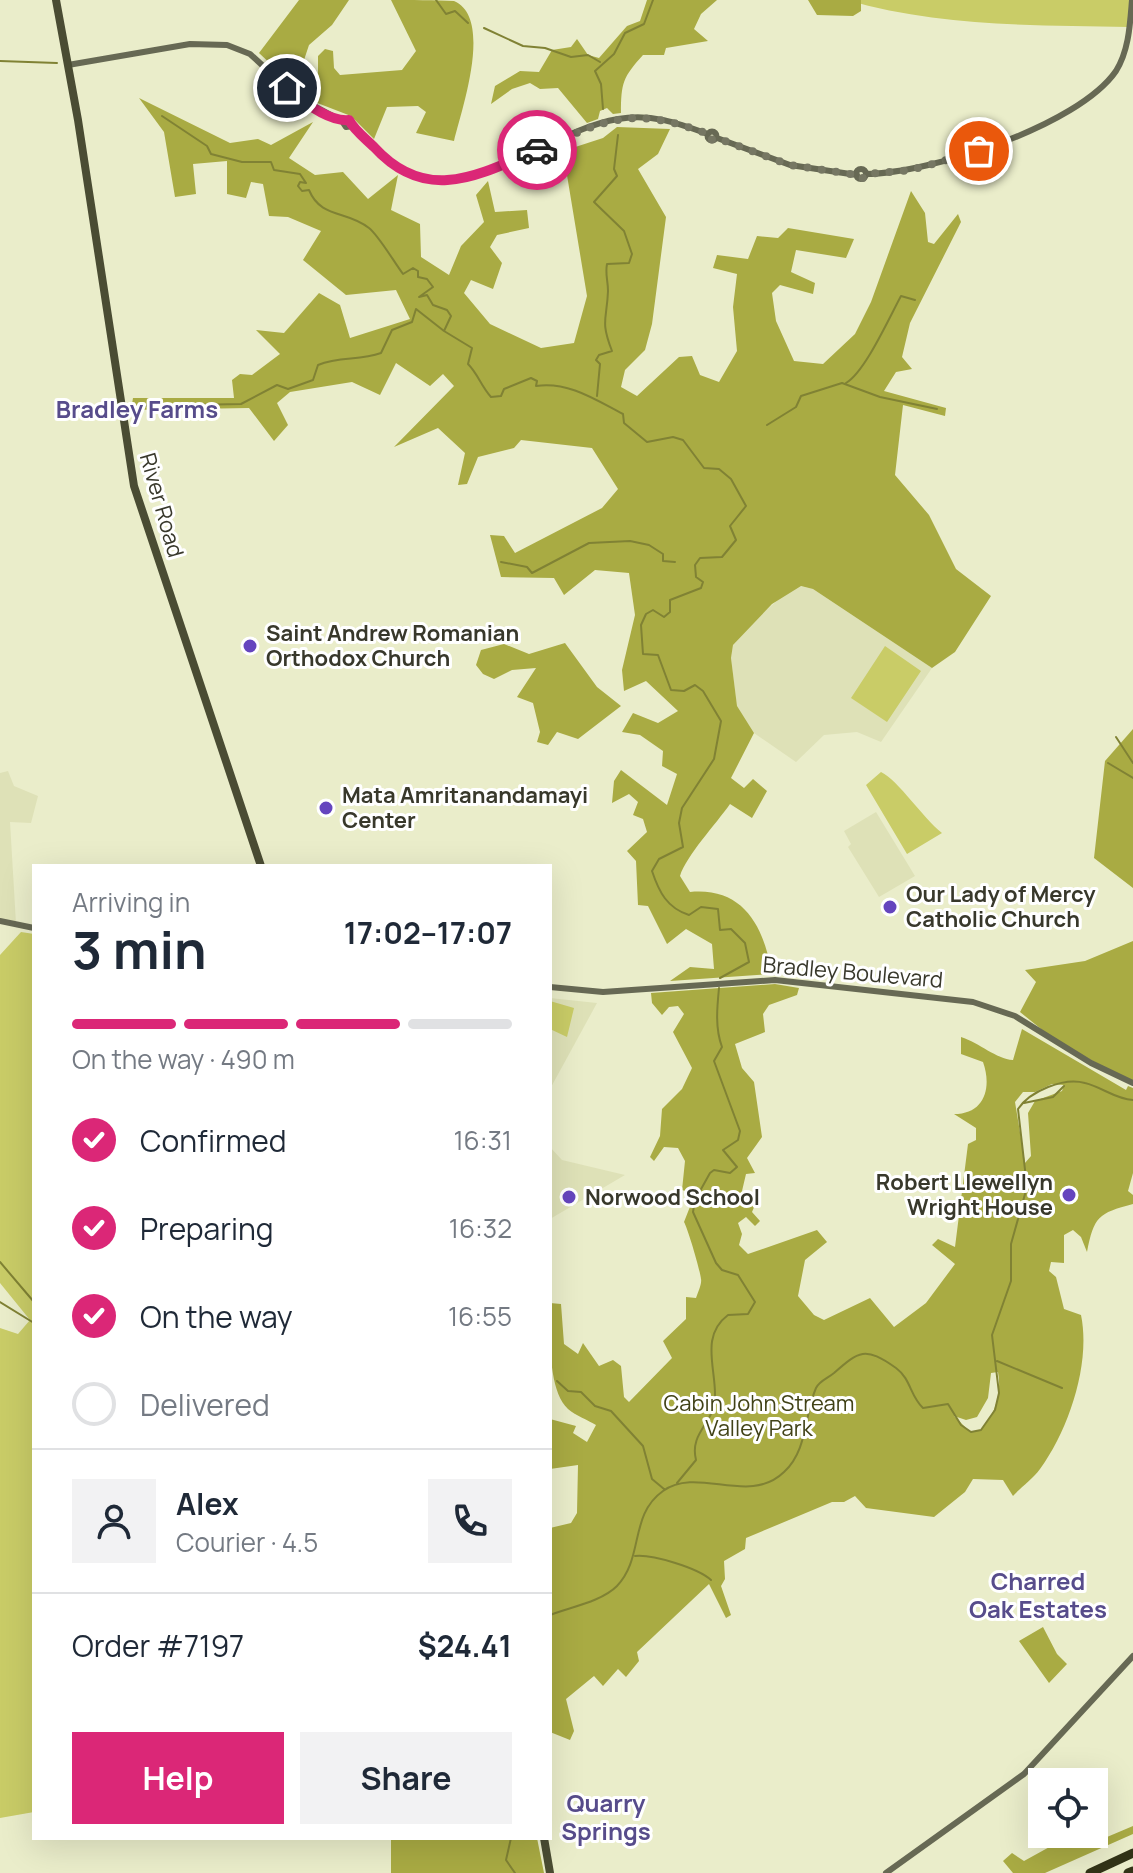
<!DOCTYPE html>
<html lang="en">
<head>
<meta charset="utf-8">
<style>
	:root { --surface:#fff; --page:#f2f2f3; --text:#1f2937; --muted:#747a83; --line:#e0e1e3; --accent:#db2777 }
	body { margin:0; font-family:Manrope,sans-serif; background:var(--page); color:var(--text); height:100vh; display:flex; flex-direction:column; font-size:30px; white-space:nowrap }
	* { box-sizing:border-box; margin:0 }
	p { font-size:26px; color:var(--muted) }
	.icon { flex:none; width:44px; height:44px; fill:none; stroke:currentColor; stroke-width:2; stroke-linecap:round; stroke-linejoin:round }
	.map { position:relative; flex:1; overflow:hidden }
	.panel { position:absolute; left:32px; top:864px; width:520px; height:976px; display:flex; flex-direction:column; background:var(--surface); border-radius:0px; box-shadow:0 8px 32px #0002 }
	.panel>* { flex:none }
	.tools { position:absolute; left:1028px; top:1768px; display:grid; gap:16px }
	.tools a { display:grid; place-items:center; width:80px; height:80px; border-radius:0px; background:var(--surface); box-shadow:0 8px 32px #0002; font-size:40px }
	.pin { position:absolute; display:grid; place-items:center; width:68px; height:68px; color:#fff; margin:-34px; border:4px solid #fff; border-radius:50%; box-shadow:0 2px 8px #0007 }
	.courier { position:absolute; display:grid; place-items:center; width:80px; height:80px; margin:-40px; border:6px solid #db2777; border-radius:50%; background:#fff; color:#222; box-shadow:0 2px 10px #0007 }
	.headline em { font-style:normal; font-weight:700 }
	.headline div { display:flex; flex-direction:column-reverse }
	.headline { display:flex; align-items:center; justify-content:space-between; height:136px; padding:0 40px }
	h1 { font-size:52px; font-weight:700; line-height:60px }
	.bar { display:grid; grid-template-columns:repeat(4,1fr); gap:12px 8px; align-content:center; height:96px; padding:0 40px }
	.bar i { height:10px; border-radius:6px; background:var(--line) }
	.bar .current { background:var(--accent) }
	.bar p { grid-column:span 4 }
	.line { display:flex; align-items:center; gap:20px; padding:0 40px; border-top:2px solid var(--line) }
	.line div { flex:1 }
	.round { display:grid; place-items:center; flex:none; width:84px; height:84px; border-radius:0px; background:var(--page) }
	ol { padding:0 40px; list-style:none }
	li { display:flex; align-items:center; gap:24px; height:88px }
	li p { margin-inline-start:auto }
	li .icon { padding:8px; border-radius:50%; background:var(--accent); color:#fff; stroke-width:4 }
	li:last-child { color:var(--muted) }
	li i { width:44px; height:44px; border:4px solid var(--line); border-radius:50% }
	.button { display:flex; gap:16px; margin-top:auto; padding:16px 40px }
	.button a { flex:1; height:92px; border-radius:0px; background:var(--accent); color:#fff; font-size:32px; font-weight:700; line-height:92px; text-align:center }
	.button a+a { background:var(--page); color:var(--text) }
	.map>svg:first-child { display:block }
	.built { fill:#dee1b7 }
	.green { fill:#c9cc67 }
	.forest { fill:#a9ab43; fill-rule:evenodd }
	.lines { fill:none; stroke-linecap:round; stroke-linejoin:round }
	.stream { stroke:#808234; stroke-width:2 }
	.secondary { stroke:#676954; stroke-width:6 }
	.primary { stroke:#4a4c33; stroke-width:8 }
	.highway { stroke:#323317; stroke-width:9 }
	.done { stroke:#767763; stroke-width:8; stroke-dasharray:0 14.4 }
	.route { stroke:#db2777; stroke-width:10 }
	.poi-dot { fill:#6545be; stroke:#fff; stroke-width:3 }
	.labels { text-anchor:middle; stroke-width:6; stroke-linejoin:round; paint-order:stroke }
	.street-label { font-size:22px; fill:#38382b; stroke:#fff }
	.poi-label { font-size:22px; font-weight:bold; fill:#38382b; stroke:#fff; text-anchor:start }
	.park-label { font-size:22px; fill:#414217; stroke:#fff }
	.neighbourhood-label { font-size:24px; font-weight:bold; fill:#574c8b; stroke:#fff }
</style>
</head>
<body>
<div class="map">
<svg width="1133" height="1873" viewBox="0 0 1133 1873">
	<rect width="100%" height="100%" fill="#eaedca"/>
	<path class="built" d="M800,586L813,589L932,668L881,742L857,732L824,735L796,762L754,733L737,707L731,658L733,645L757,618L786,593Z
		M8,771L14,786L38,796L31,823L10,822L16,923L0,919V773Z
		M876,812L915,876L879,897L848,847L851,844L844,831Z
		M550,998L597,1003L550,1089Z
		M550,1147L562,1160L625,1175L550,1219Z"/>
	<path class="green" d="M847,0H1132L1129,27C1034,25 939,27 847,0Z
		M885,646L921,671L887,722L851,698Z
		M881,772C899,781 922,817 942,833L907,854L866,785Z
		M21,932L34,934V1812L0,1818V1328L18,1334L30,1320L0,1283V955Z
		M550,1001L574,1008L567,1037L550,1029Z"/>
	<path class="forest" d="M299,0H349L332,25L309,45L295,87L259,53Z
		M391,0C408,0 438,0 454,1C494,18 461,111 454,141L416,133L426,112L418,106L387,107L374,139L351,116L307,99L318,77V56L325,49L333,51L334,68L340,75L402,70L416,51Z
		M647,0H717L701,14L694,29L708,41L666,48L664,55H643C623,77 621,83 621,113L613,114L607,108L600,111L598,119L587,123L558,88L540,89L530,83L512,89L491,104L495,86L520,71L539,72L552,50L571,47L577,39L588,55L599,58L627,26L640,21Z
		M808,0H861V11L853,16L817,15Z
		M139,98L230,143L258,139L271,145L313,122L289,158L315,175L343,172L368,199L398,175L391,210L420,224L421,257L449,275L461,246L484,222L476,195L488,181L495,212L527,210L529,228L497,235L490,247L502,263L493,289L471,280L464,293L490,324L541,348L574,343L587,296L563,151L603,138L617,127L670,129L658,154L638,169L666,217L652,324L645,350L625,370L621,387L637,396L679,357L692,356L700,375L719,382L737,351L733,307L737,274L713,268L717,255L748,259L757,236L778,238L788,228L854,239L846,258L796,250L791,272L815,283L813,294L780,285L772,293L776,321L794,361L823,364L855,334L871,302L911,191L925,213L928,242L934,244L958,214L961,222L910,323L902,357L912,369L896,372L884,391L946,408L945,416L903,405L895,475L929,515L956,569L991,596L955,652L932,668L813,589L801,586L772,604L733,645L731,658L737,706L754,733L731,778L744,788L753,779L767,791L752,818L730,804C716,824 686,856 680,876L690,892C744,887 764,927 772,974L670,981L690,967L714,969L712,944L686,929L667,944L648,906L638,905L636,861L627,851L647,832L643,819L633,815L638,802L629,794L612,803L614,781L621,770L667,805L677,774L662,766L663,751L640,735L622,732L633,713L658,723L678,711L646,681L624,691L622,670L635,615L629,573L595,570L564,595L554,578L501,577L490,535L504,536L515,553L602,508L618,489L592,448L521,440L514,448L478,457L467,484L458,485L465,453L438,428L394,447L454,386L443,374L430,386L396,363L380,395L352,382L290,392L277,403L288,425L274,441L249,408L131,410L133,398H234L232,380L240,374L252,375L280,354L256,330L284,333L319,293L340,305L350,338L410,319L396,290L346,295L303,260L321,231L288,217L269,216L263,184L251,182L246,198L227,194V161L193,164L196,194L175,197L164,132Z
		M565,643L597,687L621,706L578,739L557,732L548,745L537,742L540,732L533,703L517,697L536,668L512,670L494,679L483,674L476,665L481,650L504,644L529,654Z
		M1133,729V888L1094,858L1105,761Z
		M1133,941V1083L1056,1041L1020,1012L1036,982L1025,970L1085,961Z
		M775,984L799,988L797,995L769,1005L763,1014L765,1032L735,1044L742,1068L754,1082L762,1137L747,1158L755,1173L746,1174L742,1191L758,1198L752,1212L760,1221L755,1226L746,1217L738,1223L742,1234L739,1245L748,1254L817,1230L827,1242L805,1260L798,1296L814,1315L824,1320L870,1298L894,1327L926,1303L955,1264L932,1245L938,1239L955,1247L968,1144L976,1140V1128L954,1114C985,1114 992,1087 983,1062L961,1054V1037C980,1043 996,1059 1013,1060L1022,1029L1126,1090L1128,1086L1133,1088V1173L1128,1191L1133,1195V1204C1098,1213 1094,1217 1087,1252L1081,1237L1073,1230L1064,1235V1263L1051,1262L1049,1271L1056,1277L1064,1309L1081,1315C1091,1363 1069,1429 1040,1469C1033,1479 1021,1487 1013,1496L1003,1480L973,1479L965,1492L934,1517L866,1508L855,1496L844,1502H832L746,1538L745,1549L724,1561L725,1579L721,1586L731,1615L726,1618L709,1584L637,1652L639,1661L626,1677L618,1669L603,1686L594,1676L566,1699L574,1731L570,1740L550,1732V1528L571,1523L577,1513L578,1465L550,1469V1419L576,1426L573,1433L587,1442L596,1425C588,1420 576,1416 568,1409C547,1390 550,1330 550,1303L561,1304L564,1344L578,1354L583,1343L599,1366L613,1360L621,1366L624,1397L629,1402L672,1358L663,1341L686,1319V1297L696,1298C698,1292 702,1284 701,1279C700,1270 688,1229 684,1222L695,1194L682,1190L685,1161L678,1148L664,1147L654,1161L650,1157L660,1136L662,1109L682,1089L692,1068L673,1032L684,1014L678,1006L669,1007L662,1015L652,1003L651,993ZM1052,1084L1064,1085L1062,1091L1035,1101L1028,1113L1031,1156L1025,1163L1015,1102L1023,1092H1035ZM998,1372C1002,1394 995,1414 981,1430L970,1432L954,1416L966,1420L977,1417L988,1398L991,1373Z
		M1043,1627L1057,1654L1067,1664L1049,1683L1019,1641Z
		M1133,1826V1834L1045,1873H1013L1003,1861L1012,1853L1024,1861L1073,1834H1094V1828L1107,1837Z
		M391,1838H537L544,1873H391Z"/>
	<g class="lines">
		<path class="stream" d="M436,0L446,14L455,11L468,23
			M484,28L523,46L545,48L571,57L588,55L600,62
			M0,61L57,63
			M603,109L601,84L595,71L614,54L625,33L644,24L653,0
			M162,116L207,146L211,154L242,162H271L274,170L300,174L306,183L300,182L298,186L302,191L309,190C321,219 347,210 369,228C379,236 394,262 403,274L413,268L418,271V277L427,279L433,287L419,297L427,295L433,305L447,310L451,316L444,331L472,348L468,364C478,374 481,386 491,397L501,396L504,389L531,378L537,381L536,386C568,381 596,400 623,414L624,423L647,442L673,437L683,440L704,468L719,469L731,479L746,506L730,526L736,540L722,557L700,558L695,565L696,577L703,582L701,588L670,600V612L664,617L653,610L646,614L641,625L643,654L658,655L671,690L684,691L695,685L703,691L721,721L714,759L682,808L679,823L683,847L659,859L652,871C659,892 667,908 689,915L701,907L718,909L720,930L731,929L745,943L749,962L720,978
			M846,383C865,372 889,318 901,296L915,300
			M597,396L600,364L596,360L599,355L612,351C600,320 607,320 608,291C608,280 605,275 607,264L629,263L632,254L624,231L594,202L617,176L614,169L618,135
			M136,406L241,404L277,385L288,389L313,380L318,365C340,356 359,361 381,353L392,330L412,322L416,309L444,331
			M767,425L796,407L801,396L842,383L880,397L937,409
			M501,562L527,567L532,573L589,543L630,541L649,545L663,554V561L675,562
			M1116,737L1133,763
			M1108,763L1133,778
			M1024,1103L1053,1097L1064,1086
			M0,1262L34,1302
			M0,1302L34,1323
			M997,1361L1062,1388
			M557,1381L568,1391L581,1392L595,1406L611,1411L643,1446L652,1479L664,1489
			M677,1483L696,1460C689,1432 715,1423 715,1397C716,1368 700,1336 728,1315L748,1314L755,1302L738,1275L722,1270L716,1263L693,1212L695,1200L710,1173L714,1170L730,1173L737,1167L723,1150L738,1140L740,1131L714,1061L722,1047C715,1028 717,1008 719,988
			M635,1556C652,1554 698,1568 711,1580
			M550,1615C570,1607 601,1602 617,1586C644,1558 629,1515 663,1491C698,1466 749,1506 784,1472C808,1450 804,1415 816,1388C819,1381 828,1378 834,1373C859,1351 865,1346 896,1368C911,1379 910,1396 923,1408L948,1404L961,1425L971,1432L981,1430L995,1410L999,1393L992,1335L1011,1281V1244L1027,1187L1018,1109C1030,1091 1064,1077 1085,1083C1102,1087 1115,1099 1133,1100
			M511,1838L506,1860L515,1873"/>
		<path class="secondary" d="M68,65L190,44L227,45L250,54L297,97L342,121L346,127L353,126
			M342,121H350C355,131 367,140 375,148C450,231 537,132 618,119C651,113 678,123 708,134
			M707.5 136a4.5 4.5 0 1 1 9 0a4.5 4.5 0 1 1-9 0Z
			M717,138L790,165L857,175
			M856 174a5 5 0 1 1 10 0a5 5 0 1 1-10 0Z
			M866,174C931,173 1078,126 1116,71C1129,50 1130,24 1132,0
			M0,921L34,928
			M550,987L603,992L775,980L973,1002L1015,1016L1091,1063L1133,1083
			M886,1873L1024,1774L1133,1656"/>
		<path class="primary" d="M56,0L78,120L134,486L261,866
			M544,1838L550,1873"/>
		<path class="highway" d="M1090,1873L1133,1853
			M1128,1873L1133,1871"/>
	</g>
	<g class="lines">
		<path class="done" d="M537,150C608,119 632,105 708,134L710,140L717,138L790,165L857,175L862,179L866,174L911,170L979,151"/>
		<path class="route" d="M287,88C302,101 329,122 349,120C354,130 366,139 374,147C426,204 477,176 537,150"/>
	</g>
	<g class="poi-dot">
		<circle cx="250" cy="646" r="8"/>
		<circle cx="326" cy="808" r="8"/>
		<circle cx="890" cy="907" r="8"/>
		<circle cx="1069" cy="1195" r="8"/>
		<circle cx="569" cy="1197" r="8"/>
	</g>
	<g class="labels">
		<g class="street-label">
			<text transform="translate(162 505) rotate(74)" y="8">River Road</text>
			<text transform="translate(853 972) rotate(5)" y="8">Bradley Boulevard</text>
		</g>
		<g class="poi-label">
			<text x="266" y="641">Saint Andrew Romanian<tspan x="266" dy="25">Orthodox Church</tspan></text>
			<text x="342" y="803">Mata Amritanandamayi<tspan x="342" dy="25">Center</tspan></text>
			<text x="906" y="902">Our Lady of Mercy<tspan x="906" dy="25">Catholic Church</tspan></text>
			<text x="1053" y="1190" text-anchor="end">Robert Llewellyn<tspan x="1053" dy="25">Wright House</tspan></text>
			<text x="585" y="1205">Norwood School</text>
		</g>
		<g class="park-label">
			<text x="759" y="1411">Cabin John Stream<tspan x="759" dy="25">Valley Park</tspan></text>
		</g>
		<g class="neighbourhood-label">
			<text x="137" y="418">Bradley Farms</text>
			<text x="1038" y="1590">Charred<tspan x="1038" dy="28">Oak Estates</tspan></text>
			<text x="606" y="1812">Quarry<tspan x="606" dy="28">Springs</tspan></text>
		</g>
	</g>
</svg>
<div class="tools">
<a><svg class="icon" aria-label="locate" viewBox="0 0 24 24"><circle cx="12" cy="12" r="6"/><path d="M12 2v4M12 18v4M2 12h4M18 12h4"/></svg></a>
</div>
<div class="pin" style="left:979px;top:151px;background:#ea580c"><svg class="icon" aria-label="bag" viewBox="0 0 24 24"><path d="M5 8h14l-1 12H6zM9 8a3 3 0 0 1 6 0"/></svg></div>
<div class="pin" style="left:287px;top:88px;background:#1f2937"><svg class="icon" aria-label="home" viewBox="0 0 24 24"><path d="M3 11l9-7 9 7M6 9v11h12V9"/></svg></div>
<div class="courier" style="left:537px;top:150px"><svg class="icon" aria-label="car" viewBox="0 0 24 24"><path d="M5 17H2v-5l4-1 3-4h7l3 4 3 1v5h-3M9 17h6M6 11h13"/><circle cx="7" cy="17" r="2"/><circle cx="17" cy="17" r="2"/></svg></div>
<section class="panel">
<div class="headline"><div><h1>3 min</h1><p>Arriving in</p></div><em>17:02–17:07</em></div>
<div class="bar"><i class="current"></i><i class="current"></i><i class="current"></i><i></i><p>On the way · 490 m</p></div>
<ol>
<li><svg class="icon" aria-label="check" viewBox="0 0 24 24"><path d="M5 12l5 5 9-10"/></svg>Confirmed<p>16:31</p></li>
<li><svg class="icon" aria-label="check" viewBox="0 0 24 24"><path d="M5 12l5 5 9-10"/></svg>Preparing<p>16:32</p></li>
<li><svg class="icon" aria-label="check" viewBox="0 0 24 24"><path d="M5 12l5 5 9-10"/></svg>On the way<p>16:55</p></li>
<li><i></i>Delivered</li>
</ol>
<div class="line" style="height:144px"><a class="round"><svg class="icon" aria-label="person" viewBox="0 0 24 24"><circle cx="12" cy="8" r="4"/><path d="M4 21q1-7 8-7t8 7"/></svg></a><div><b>Alex</b><p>Courier · 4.5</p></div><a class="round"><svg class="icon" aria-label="phone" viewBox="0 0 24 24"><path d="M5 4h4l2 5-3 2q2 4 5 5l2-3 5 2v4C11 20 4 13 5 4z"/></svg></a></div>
<div class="line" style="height:104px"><div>Order #7197</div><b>$24.41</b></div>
<div class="button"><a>Help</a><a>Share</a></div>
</section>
</div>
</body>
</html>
